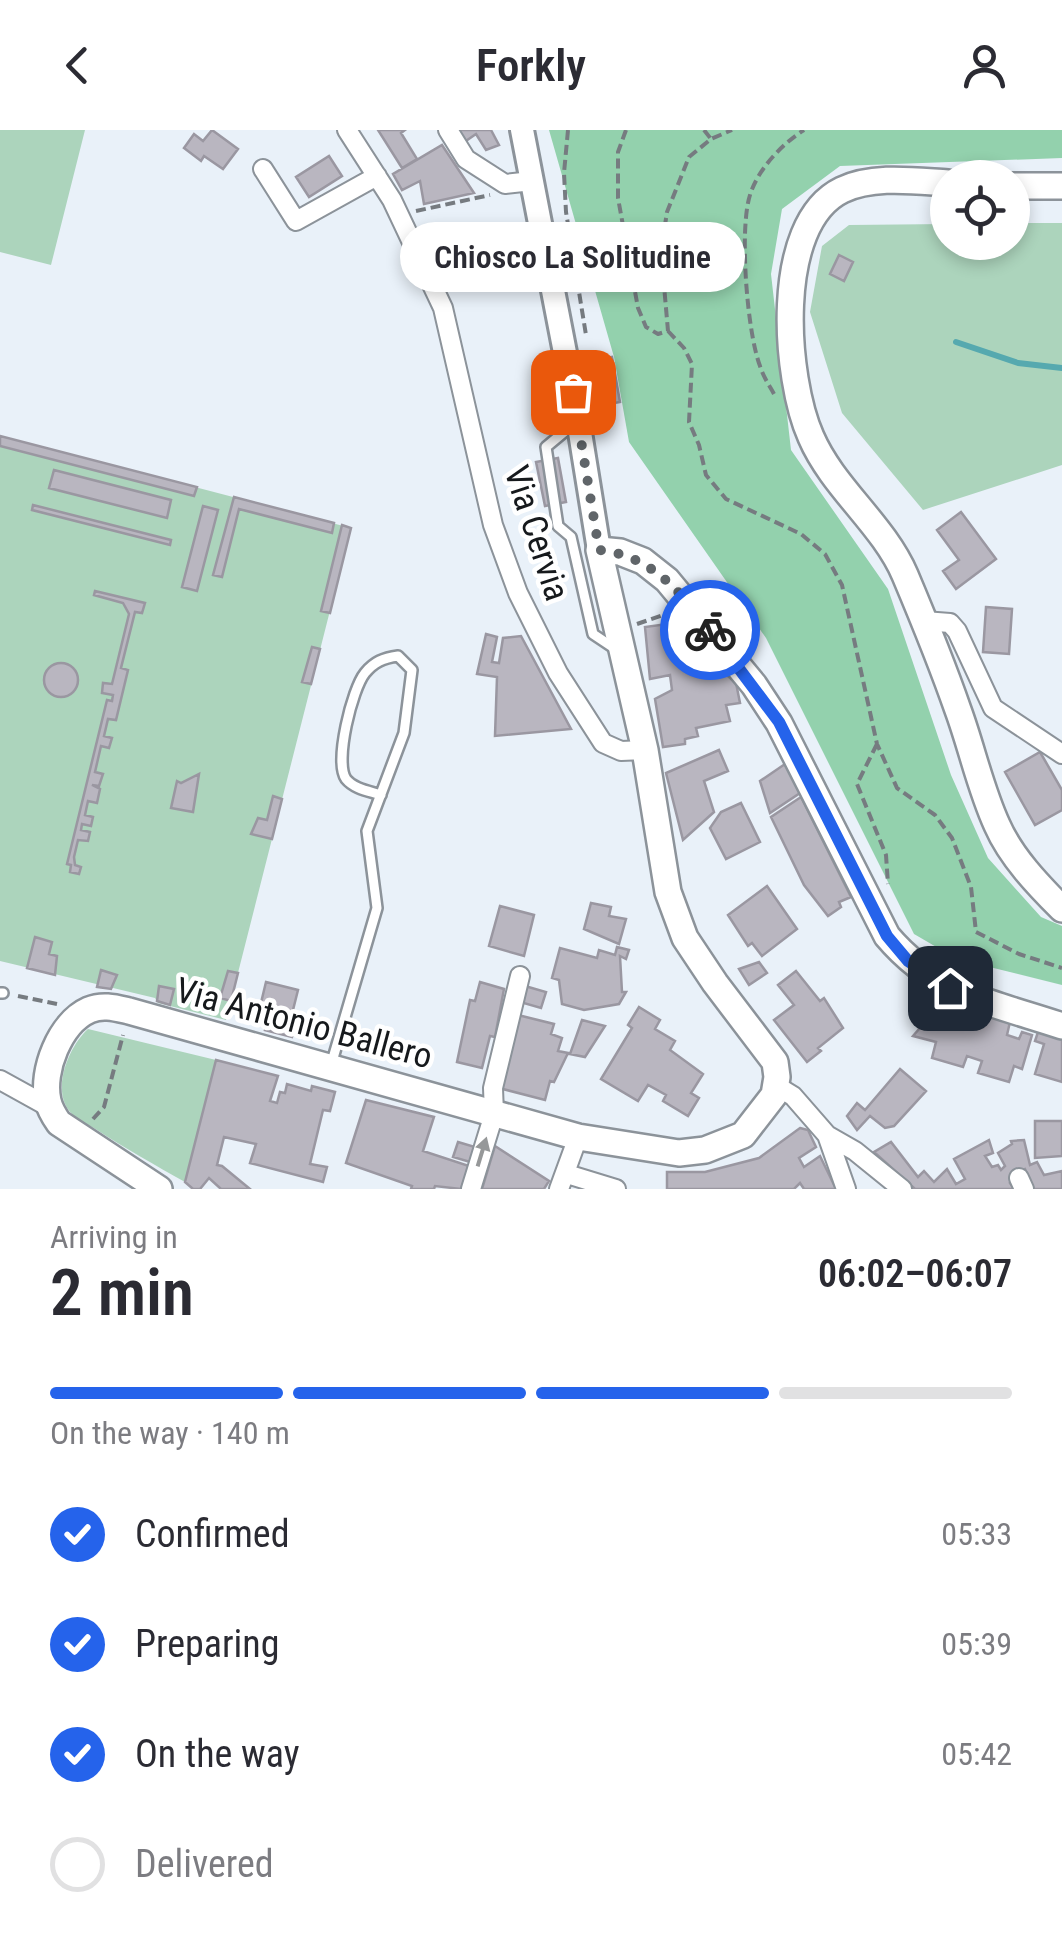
<!DOCTYPE html>
<html lang="en">
<head>
<meta charset="utf-8">
<style>
	:root { --surface:#fff; --page:#f2f2f3; --text:#2b2b33; --muted:#7c7c81; --line:#e1e1e2; --accent:#2563eb }
	body { margin:0; font-family:"Roboto Condensed",sans-serif; background:var(--page); color:var(--text); height:100vh; display:flex; flex-direction:column; font-size:38px; white-space:nowrap }
	* { box-sizing:border-box; margin:0 }
	p { font-size:32px; color:var(--muted) }
	.icon { flex:none; width:55px; height:55px; fill:none; stroke:currentColor; stroke-width:2; stroke-linecap:round; stroke-linejoin:round }
	.map { position:relative; height:1059px; overflow:hidden }
	.sheet { display:flex; flex-direction:column; background:var(--surface); flex:1 }
	.sheet>* { flex:none }
	.fabs { position:absolute; left:930px; top:30px; display:grid; gap:20px }
	.fabs a { display:grid; place-items:center; width:100px; height:100px; border-radius:50%; background:var(--surface); box-shadow:0 5px 15px #0003; font-size:50px }
	.pin { position:absolute; display:grid; place-items:center; width:85px; height:85px; color:#fff; margin:-42px; border-radius:20px; box-shadow:0 5px 15px #0006 }
	.courier { position:absolute; display:grid; place-items:center; width:100px; height:100px; margin:-50px; border:8px solid #2563eb; border-radius:50%; background:#fff; color:#222; box-shadow:0 2px 12px #0007 }
	.bubble { position:absolute; height:70px; border-radius:35px; background:var(--surface); box-shadow:0 5px 15px #0003; font-size:32px; font-weight:600; line-height:70px; text-align:center }
	.summary em { font-style:normal; font-weight:600 }
	.summary div { display:flex; flex-direction:column-reverse }
	.summary { display:flex; align-items:center; justify-content:space-between; height:170px; padding:0 50px }
	h1 { font-size:65px; font-weight:600; line-height:75px }
	.bar { display:grid; grid-template-columns:repeat(4,1fr); gap:15px 10px; align-content:center; height:120px; padding:0 50px }
	.bar i { height:12px; border-radius:8px; background:var(--line) }
	.bar .selected { background:var(--accent) }
	.bar p { grid-column:span 4 }
	ol { padding:0 50px; list-style:none }
	li { display:flex; align-items:center; gap:30px; height:110px }
	li p { margin-inline-start:auto }
	li .icon { padding:10px; border-radius:50%; background:var(--accent); color:#fff; stroke-width:4 }
	li:last-child { color:var(--muted) }
	li i { width:55px; height:55px; border:5px solid var(--line); border-radius:50% }
	header { display:flex; justify-content:space-between; align-items:center; height:130px; padding:0 50px; background:var(--surface); font-size:45px; font-weight:600 }
	.map>svg:first-child { display:block }
	.green { fill:#acd4bc }
	.forest { fill:#93d1ad }
	.lines { fill:none; stroke-linecap:round; stroke-linejoin:round }
	.stream { stroke:#56a9af; stroke-width:6 }
	.building { fill:#b9b6c0; stroke:#9a97a1; stroke-width:2.5 }
	.service-casing { stroke:#8c939a; stroke-width:14 }
	.minor-casing { stroke:#8c939a; stroke-width:22 }
	.tertiary-casing { stroke:#8c939a; stroke-width:28 }
	.secondary-casing { stroke:#8c939a; stroke-width:30 }
	.path { stroke:#767b80; stroke-width:4; stroke-dasharray:10 5; stroke-linecap:butt }
	.service { stroke:#fff; stroke-width:9 }
	.minor { stroke:#fff; stroke-width:18 }
	.tertiary { stroke:#fff; stroke-width:22 }
	.secondary { stroke:#fff; stroke-width:25 }
	.oneway { fill:#969899 }
	.done { stroke:#606569; stroke-width:10; stroke-dasharray:0 18 }
	.route { stroke:#2563eb; stroke-width:12 }
	.labels { text-anchor:middle; stroke-width:9; stroke-linejoin:round; paint-order:stroke }
	.street-label { font-size:35px; fill:#16191c; stroke:#fff }
</style>
</head>
<body>
<header><svg class="icon" aria-label="back" viewBox="0 0 24 24"><path d="M15 5l-7 7 7 7"/></svg>Forkly<svg class="icon" aria-label="person" viewBox="0 0 24 24"><circle cx="12" cy="8" r="4"/><path d="M4 21q1-7 8-7t8 7"/></svg></header>
<div class="map">
<svg width="1062" height="1059" viewBox="0 0 1062 1059">
	<rect width="100%" height="100%" fill="#e9f1f9"/>
	<path class="green" d="M0,0H85L51,135L0,122Z
		M1013,93H1062V335L923,380L842,283L810,182L822,116L849,95L947,94L948,112H1012Z
		M0,306L351,398L226,890L158,873L155,868L0,831Z
		M88,899L216,930L185,1052C155,1035 126,1019 97,1000C89,995 78,990 71,983C50,961 69,916 88,899Z"/>
	<path class="forest" d="M549,0H1062V28L840,36L782,79L771,144L791,320L888,459L951,645L988,728L1041,787L1062,796V855L957,829L914,804L766,508L629,312L614,227Z"/>
	<g class="lines">
		<path class="stream" d="M956,212L1018,233L1062,238"/>
	</g>
	<path class="building" d="M212,0L238,19L223,39L204,26L201,31L184,18L194,4L203,11Z
		M378,0H405L401,3L417,29L402,38Z
		M455,0H491L499,15L486,20L476,4L463,13Z
		M442,15L474,63L424,74L420,51L402,60L393,44Z
		M329,26L342,46L309,67L296,47Z
		M839,125L853,132L844,151L830,144Z
		M612,227L620,272L597,276L589,231Z
		M0,306L197,357L194,366L0,316Z
		M558,328L566,372L545,376L536,332Z
		M54,340L171,370L167,388L49,358Z
		M234,367L334,393L332,403L239,379L222,447L213,445Z
		M33,375L171,410L170,415L32,380Z
		M203,376L218,380L197,461L182,457Z
		M961,382L996,429L956,459L943,441L959,430L937,400Z
		M342,395L351,398L330,483L321,481Z
		M95,461L145,473L142,483L135,482L121,538L128,540L116,590L108,589L104,606L112,608L109,618L101,616L95,642L103,644L99,656L92,655L100,659L97,673L88,671L85,685L93,687L91,696L82,694L81,700L90,702L88,711L78,710L74,727L75,735L81,737L79,744L70,742L71,735L67,734L107,570L112,571L113,565L102,563L103,553L112,554L129,484L123,473L94,465Z
		M986,477L1012,479L1009,524L983,522Z
		M667,494L736,553L740,573L726,575L730,591L696,598L698,606L685,609V614L663,617L655,569L672,560L670,545L650,549L645,497Z
		M486,504L497,507L492,532L499,533L503,508L521,506L571,599L495,606L497,547L477,544Z
		M312,517L320,519L311,554L302,552Z
		M44 550a17 17 0 1 1 34 0a17 17 0 1 1-34 0Z
		M719,620L728,641L704,651L714,682L683,710L666,643Z
		M1040,622L1062,660V680L1035,695L1005,642Z
		M785,634L800,663L770,683L760,651Z
		M199,644L193,682L171,678L177,651L181,653Z
		M273,666L282,669L272,709L251,704L258,688L267,690Z
		M801,667L851,767L839,772L841,777L828,786L804,755L771,687Z
		M741,673L760,712L726,729L710,698L721,682Z
		M767,756L797,799L762,826L752,813L748,816L728,785Z
		M591,773L611,777L609,786L626,789L619,814L584,799Z
		M500,776L534,785L524,826L489,816Z
		M35,807L52,812L49,824L57,826L55,845L27,838Z
		M617,817L629,820L626,829L620,826L622,862H626L619,874L584,880L562,874L559,850L552,848L560,818L597,828L599,820L615,825Z
		M759,832L767,843L749,855L739,839Z
		M101,840L117,845L111,859L97,857Z
		M228,841L238,843L231,871L220,868Z
		M796,841L820,871L824,868L843,898L818,918L821,921L807,932L774,890L794,875L778,855Z
		M266,852L298,860L292,884L298,885L292,907L265,900L271,879L260,877Z
		M480,852L504,859L495,907L490,906L482,938L457,932L470,870L475,871Z
		M159,856L174,859L170,875L157,871Z
		M525,856L546,862L541,878L520,872Z
		M939,876L950,879L947,887L961,891L964,879L1010,892L1007,905L1019,909L1022,902L1032,905L1022,939L1014,936L1009,952L978,943L982,931L967,926L963,937L932,928L936,912L913,906Z
		M639,877L660,890L655,899L675,911L670,920L703,944L691,963L699,968L688,986L663,971L666,965L648,955L638,971L601,949L632,898L628,895Z
		M518,885L554,894L551,904L562,908L558,921L568,923L554,952L550,951L545,970L499,958Z
		M582,890L605,896L585,927L570,924Z
		M1038,902L1062,909V952L1035,944L1044,914L1035,911Z
		M216,930L278,946L270,971L277,973L280,962L285,963L287,954L311,961L312,956L335,962L330,981L323,980L310,1034L327,1037L323,1052L250,1033L256,1014L224,1007L217,1035L222,1036L250,1059H221L209,1048L200,1059H193L185,1052Z
		M900,939L926,961L894,996L885,998L870,986L857,1000L847,986L857,973L865,980Z
		M366,970L434,987L423,1021L469,1036L461,1059L435,1056L434,1059H411L412,1056L346,1033Z
		M1035,991H1062V1026L1035,1028Z
		M800,998L808,1000L816,1017L799,1028L804,1037L820,1026L836,1059H804L800,1053L794,1059H667V1042H705L759,1028Z
		M989,1010L993,1023L985,1026L992,1037L998,1035L1001,1040L1005,1036L998,1023L1012,1014L1011,1011L1024,1010L1030,1035L1037,1032L1044,1045L1062,1041V1059H1033L1025,1039L1022,1040L1024,1043L1010,1053L1014,1059H915L874,1022L891,1012L918,1047L924,1041L934,1052L947,1039L956,1054L965,1049L954,1029Z
		M458,1012L475,1017L470,1032L453,1027Z
		M495,1016L549,1051L544,1059H482Z"/>
	<g class="lines">
		<g class="service-casing">
			<path id="service" d="M576,292L546,317L558,396L571,407L593,504L617,520
				M0,863H3
				M331,935L377,778L367,701L404,603L412,540L398,526C383,528 374,532 365,543C352,559 334,632 346,649C354,659 369,661 381,665"/>
		</g>
		<g class="minor-casing">
			<path id="minor" d="M347,0L392,70L443,178L493,395L518,463L558,543L603,613L621,621L645,620
				M448,0L466,29L505,54L532,51
				M263,39L296,91L377,46
				M924,491L950,493L957,501L993,578L1062,624
				M0,950L49,977
				M775,955L793,966L827,1005L846,1059
				M827,1005L855,1021L902,1059
				M567,1044L616,1059
				M1019,1048L1024,1059
				M471,1059L494,984L493,958L520,846
				M559,1059L578,1007"/>
		</g>
		<g class="tertiary-casing">
			<path id="tertiary" d="M522,0L578,290L599,420"/>
		</g>
		<g class="secondary-casing">
			<path id="secondary" d="M948,53C915,51 873,45 842,60C772,94 785,249 811,307C833,358 883,394 905,445C924,490 942,534 958,580C972,618 980,658 997,695C1011,727 1038,755 1062,779
				M1012,56H1062
				M159,1059L59,993C54,986 50,980 48,971C41,941 60,893 89,880C103,874 116,878 129,881L578,1007L679,1023L705,1020L743,1005L774,965L777,947L775,932L715,853L685,808L668,762L645,620L599,420L620,422L643,431L667,450L754,555L779,593L887,806C936,864 993,873 1062,896"/>
		</g>
		<path class="path" d="M568,0L564,43L566,82L586,205
			M626,0L618,22V68L638,178L646,197L658,204L668,201L661,121L667,82L689,27L711,9L732,0
			M704,0L711,9
			M416,81L490,65
			M668,201L684,218L692,234L689,292L699,315L706,345L726,369L801,404L825,424L842,455L877,614L897,658L935,685L952,708L971,757L976,802L1019,824L1062,838
			M774,264C769,255 763,246 760,236C747,202 739,99 750,65C758,39 782,14 804,0
			M637,494L666,484
			M877,614L857,654L886,725L888,754
			M18,866L57,874
			M93,989L104,977L123,905"/>
		<use href="#service" class="service"/>
		<use href="#minor" class="minor"/>
		<use href="#tertiary" class="tertiary"/>
		<use href="#secondary" class="secondary"/>
	</g>
	<defs><path id="oneway-solid" d="M-6-.8H1V-3.2L6.5 0L1 3.2V.8H-6Z" transform="scale(2.5)"/></defs>
	<use class="oneway" href="#oneway-solid" transform="translate(482 1022) rotate(-73)"/>
	<g class="lines">
		<path class="done" d="M573,262L599,420C652,426 679,461 710,500"/>
		<path class="route" d="M710,500L779,592L887,806L908,831L950,858"/>
	</g>
	<g class="labels">
		<g class="street-label">
			<text transform="translate(537 403) rotate(72)" y="12">Via Cervia</text>
			<text transform="translate(304 893) rotate(15)" y="12">Via Antonio Ballero</text>
		</g>
	</g>
</svg>
<div class="fabs">
<a><svg class="icon" aria-label="locate" viewBox="0 0 24 24"><circle cx="12" cy="12" r="6"/><path d="M12 2v4M12 18v4M2 12h4M18 12h4"/></svg></a>
</div>
<div class="pin" style="left:573px;top:262px;background:#ea580c"><svg class="icon" aria-label="bag" viewBox="0 0 24 24"><path d="M5 8h14l-1 12H6zM9 8a3 3 0 0 1 6 0"/></svg></div>
<div class="pin" style="left:950px;top:858px;background:#1f2937"><svg class="icon" aria-label="home" viewBox="0 0 24 24"><path d="M3 11l9-7 9 7M6 9v11h12V9"/></svg></div>
<div class="courier" style="left:710px;top:500px"><svg class="icon" aria-label="bike" viewBox="0 0 24 24"><circle cx="6" cy="16" r="4"/><circle cx="18" cy="16" r="4"/><path d="M6 16l4-8h5l3 8M10 8l3 8H6M13 5h3"/></svg></div>
<div class="bubble" style="left:400px;top:92px;width:345px">Chiosco La Solitudine</div>
</div>
<section class="sheet">
<div class="summary"><div><h1>2 min</h1><p>Arriving in</p></div><em>06:02–06:07</em></div>
<div class="bar"><i class="selected"></i><i class="selected"></i><i class="selected"></i><i></i><p>On the way · 140 m</p></div>
<ol>
<li><svg class="icon" aria-label="check" viewBox="0 0 24 24"><path d="M5 12l5 5 9-10"/></svg>Confirmed<p>05:33</p></li>
<li><svg class="icon" aria-label="check" viewBox="0 0 24 24"><path d="M5 12l5 5 9-10"/></svg>Preparing<p>05:39</p></li>
<li><svg class="icon" aria-label="check" viewBox="0 0 24 24"><path d="M5 12l5 5 9-10"/></svg>On the way<p>05:42</p></li>
<li><i></i>Delivered</li>
</ol>
</section>
</body>
</html>
